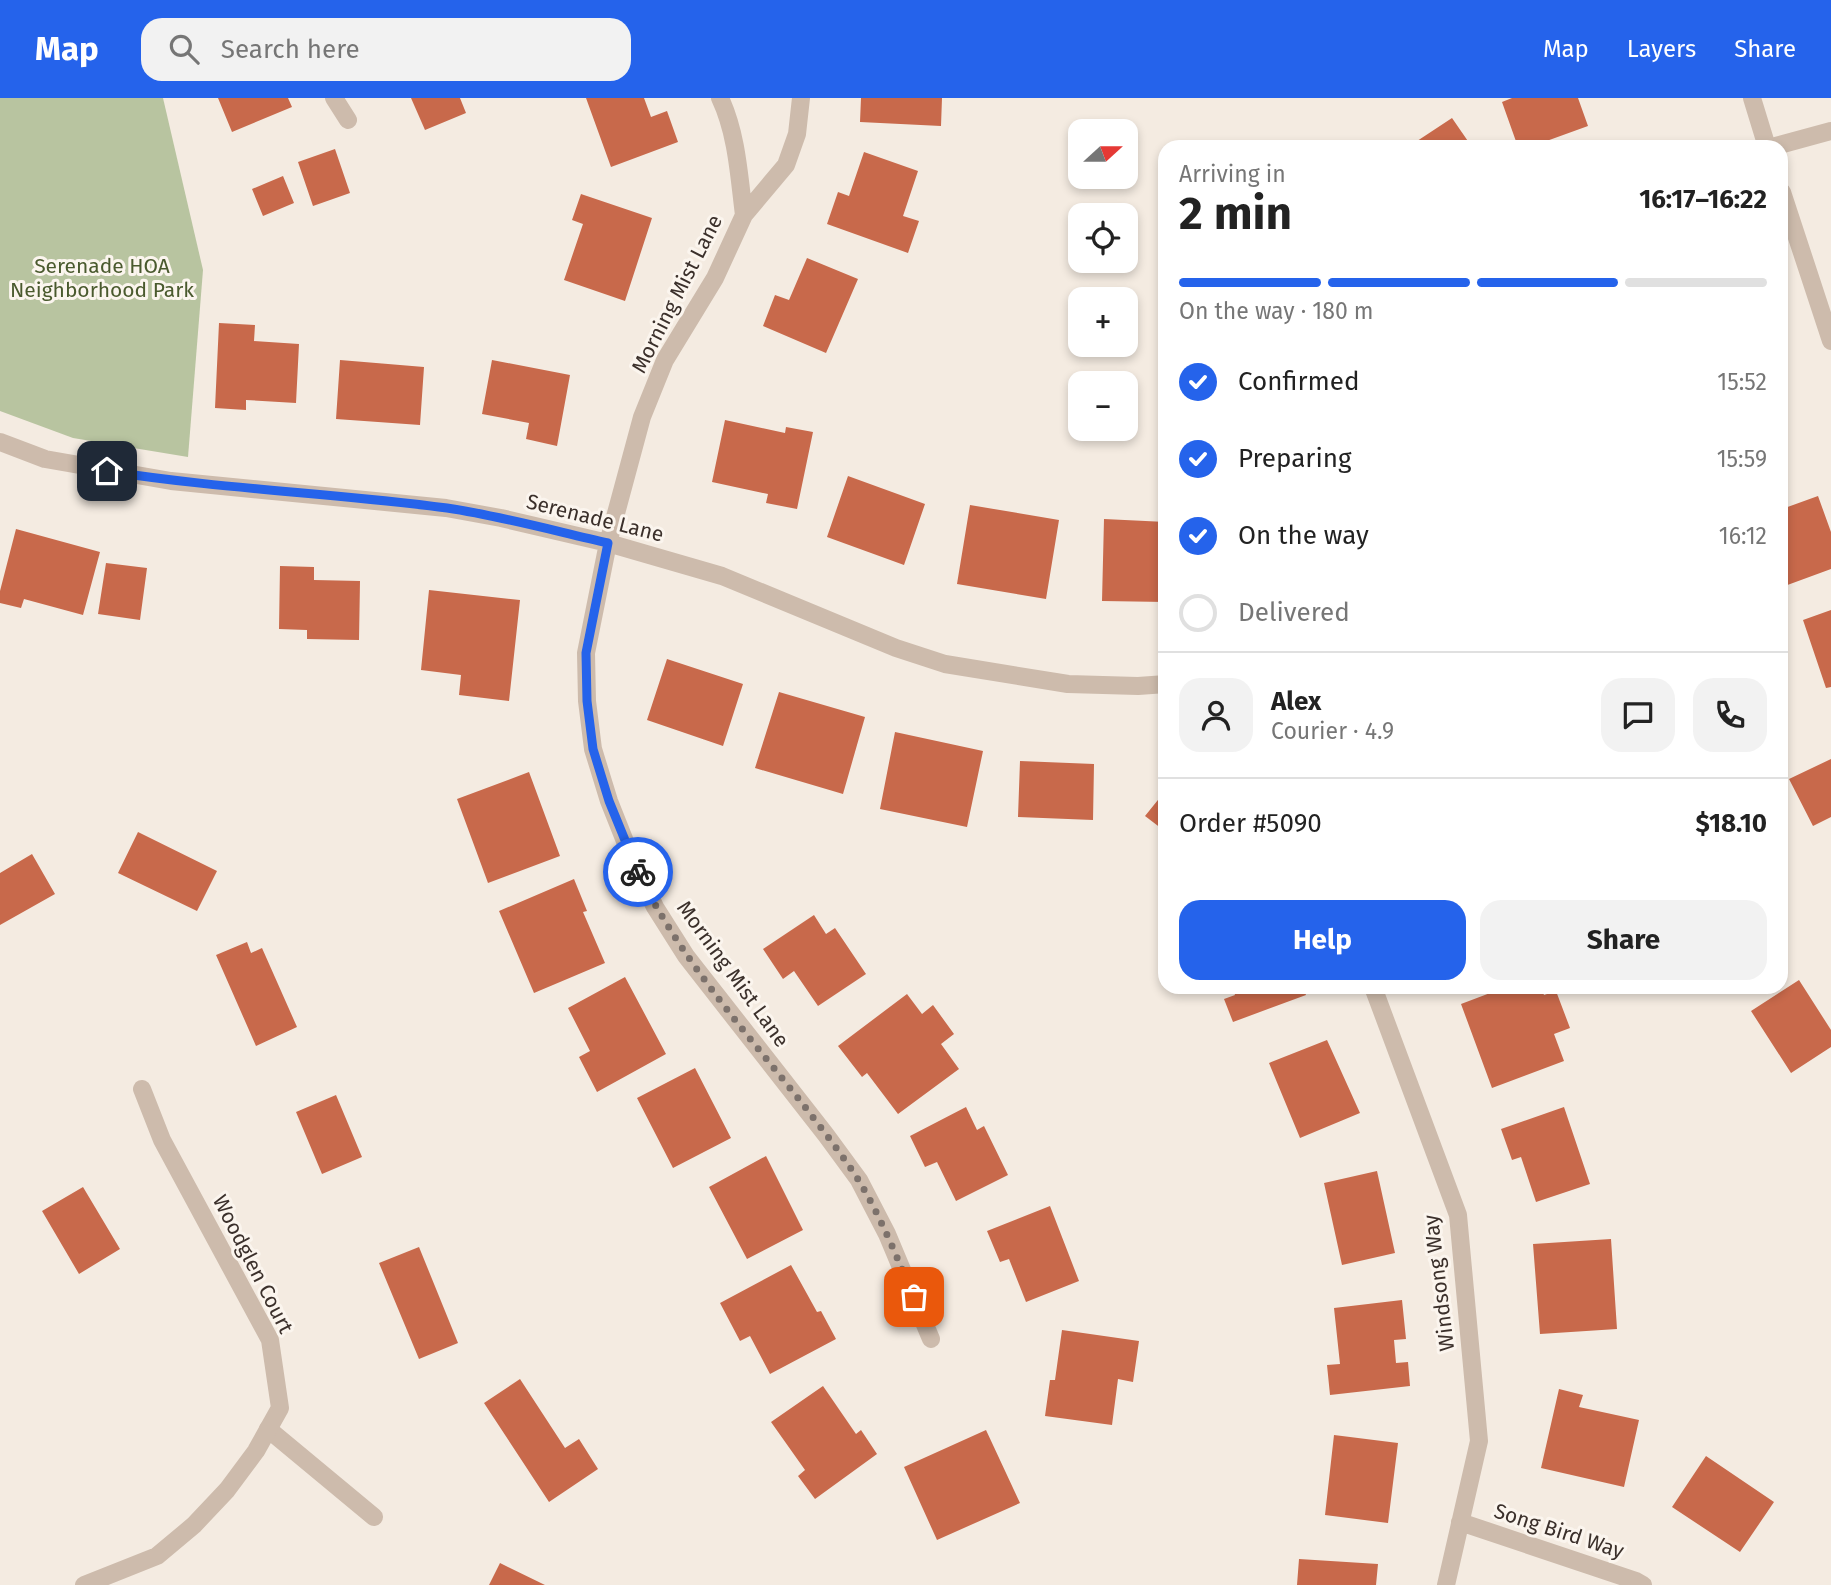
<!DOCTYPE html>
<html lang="en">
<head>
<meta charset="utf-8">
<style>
	:root { --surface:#fff; --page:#f2f2f2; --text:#222; --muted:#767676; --line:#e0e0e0; --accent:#2563eb }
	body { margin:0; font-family:"Fira Sans",sans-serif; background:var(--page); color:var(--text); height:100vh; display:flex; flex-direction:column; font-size:26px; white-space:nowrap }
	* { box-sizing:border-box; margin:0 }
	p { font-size:23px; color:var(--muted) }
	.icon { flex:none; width:38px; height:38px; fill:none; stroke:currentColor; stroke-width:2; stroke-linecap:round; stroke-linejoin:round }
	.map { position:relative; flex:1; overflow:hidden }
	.details { position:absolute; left:1158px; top:42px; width:630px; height:854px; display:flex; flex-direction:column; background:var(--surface); border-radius:21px; box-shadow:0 4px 10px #0003 }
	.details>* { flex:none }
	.needle { width:46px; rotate:69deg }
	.controls { position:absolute; left:1068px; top:21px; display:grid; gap:14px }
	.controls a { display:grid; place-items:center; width:70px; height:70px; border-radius:14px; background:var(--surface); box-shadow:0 4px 10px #0003; font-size:35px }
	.pin { position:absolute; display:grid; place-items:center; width:60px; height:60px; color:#fff; margin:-30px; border-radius:14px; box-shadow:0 4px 10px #0006 }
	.courier { position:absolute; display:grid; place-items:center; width:70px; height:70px; margin:-35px; border:5px solid #2563eb; border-radius:50%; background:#fff; color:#222; box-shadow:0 2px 9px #0007 }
	.head em { font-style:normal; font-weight:700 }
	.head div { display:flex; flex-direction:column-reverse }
	.head { display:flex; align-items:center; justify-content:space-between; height:119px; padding:0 21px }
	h1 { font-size:46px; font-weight:700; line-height:52px }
	.bar { display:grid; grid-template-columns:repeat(4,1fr); gap:10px 7px; align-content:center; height:84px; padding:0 21px }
	.bar i { height:9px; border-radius:5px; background:var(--line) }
	.bar .selected { background:var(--accent) }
	.bar p { grid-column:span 4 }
	.line { display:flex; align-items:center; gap:18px; padding:0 21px; border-top:2px solid var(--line) }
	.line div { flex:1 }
	.round { display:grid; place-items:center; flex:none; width:74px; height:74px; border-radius:21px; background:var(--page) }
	ol { padding:0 21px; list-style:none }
	li { display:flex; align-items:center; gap:21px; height:77px }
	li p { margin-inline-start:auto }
	li .icon { padding:7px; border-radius:50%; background:var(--accent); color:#fff; stroke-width:4 }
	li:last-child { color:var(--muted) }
	li i { width:38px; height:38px; border:4px solid var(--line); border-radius:50% }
	.button { display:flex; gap:14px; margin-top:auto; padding:14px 21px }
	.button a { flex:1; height:80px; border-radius:21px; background:var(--accent); color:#fff; font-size:28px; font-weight:700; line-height:80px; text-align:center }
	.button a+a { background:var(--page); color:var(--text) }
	header { display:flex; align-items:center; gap:42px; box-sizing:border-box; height:98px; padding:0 35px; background:var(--accent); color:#fff }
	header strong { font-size:33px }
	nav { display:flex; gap:38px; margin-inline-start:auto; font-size:24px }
	.search { width:490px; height:63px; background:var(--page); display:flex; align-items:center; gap:18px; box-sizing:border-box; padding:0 24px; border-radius:21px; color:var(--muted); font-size:26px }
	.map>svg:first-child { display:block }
	.green { fill:#b8c4a0 }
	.building { fill:#c8694b }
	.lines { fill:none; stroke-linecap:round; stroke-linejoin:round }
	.service { stroke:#cdbbac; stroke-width:18 }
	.minor { stroke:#cdbbac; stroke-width:18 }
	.done { stroke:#7c716b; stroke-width:7; stroke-dasharray:0 12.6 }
	.route { stroke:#2563eb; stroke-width:9 }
	.labels { text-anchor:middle; stroke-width:6; stroke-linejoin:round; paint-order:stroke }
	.park-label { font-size:21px; fill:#4a5a2e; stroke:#fbf5ee }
	.street-label { font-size:21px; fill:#3b302b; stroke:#fbf5ee }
</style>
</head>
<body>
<header>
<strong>Map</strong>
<div class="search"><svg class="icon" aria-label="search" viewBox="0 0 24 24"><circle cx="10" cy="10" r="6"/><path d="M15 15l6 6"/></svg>Search here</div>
<nav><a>Map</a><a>Layers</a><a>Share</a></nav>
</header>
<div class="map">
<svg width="1831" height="1487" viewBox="0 0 1831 1487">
	<rect width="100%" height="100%" fill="#f4ebe1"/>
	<path class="green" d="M0,0H163L203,172L188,359L73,340L0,313Z"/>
	<path class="building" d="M218,0H288L292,9L232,34Z
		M411,0H460L466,15L425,32Z
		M586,0H644L651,19L667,13L678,44L611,69Z
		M861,0H942L941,28L860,24Z
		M1512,0H1578L1588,28L1530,49H1518L1502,4Z
		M1452,20L1472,49H1408Z
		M335,51L350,95L313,108L298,64Z
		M864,54L918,73L903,118L919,123L908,155L827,126L838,94L849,98Z
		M283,78L294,105L263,118L252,91Z
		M581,96L652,120L625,203L564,182L583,126L572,122Z
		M807,160L858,181L826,255L763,228L775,197L789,202Z
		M219,225L255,227L254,243L299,246L296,305L246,302V312L215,310Z
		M340,262L424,269L420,327L336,321Z
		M492,262L570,277L557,348L526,341L529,325L482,316Z
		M725,322L785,335L786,329L813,334L797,411L766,405L768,396L712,384Z
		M848,378L925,406L904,467L827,439Z
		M1818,398L1831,434V471L1782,489V411Z
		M970,407L1059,422L1046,501L957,486Z
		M1104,421L1166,424V504L1102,503Z
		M16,431L100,454L83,517L24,501L21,510L0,505V493Z
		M106,465L147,470L140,522L98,516Z
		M280,468L314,469V482L360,483L359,542L307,541V532L279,531Z
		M429,492L520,502L509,603L459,597L461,577L421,572Z
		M1831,512V589L1826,590L1803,522Z
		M667,561L743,586L723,648L647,622Z
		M779,594L865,619L843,696L755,670Z
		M895,634L983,653L967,729L880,711Z
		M1831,661V719L1813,728L1789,681Z
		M1020,663L1094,666L1093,722L1018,719Z
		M529,674L560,758L488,785L457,701Z
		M1166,692V734L1145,718Z
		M138,734L217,773L197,813L118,775Z
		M32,756L55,796L0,827V775Z
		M574,781L587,813L583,814L605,865L534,895L499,813Z
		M814,817L826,836L835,830L866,876L818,908L794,873L783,881L763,851Z
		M247,844L251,855L262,850L297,929L256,948L216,857Z
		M625,879L666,956L597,994L579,959L590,953L568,910Z
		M1799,882L1831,932V949L1791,975L1751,913Z
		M1232,889H1303L1306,897L1233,924L1224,901L1235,897Z
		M1506,889H1541L1544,897L1556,893L1570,930L1554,936L1564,963L1492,990L1461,906Z
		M907,896L922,916L933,907L954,936L941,946L959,971L898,1016L867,975L862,979L838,948Z
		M1327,942L1360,1015L1300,1040L1269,965Z
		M695,970L731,1040L673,1070L637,1000Z
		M336,997L362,1059L322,1076L296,1014Z
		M966,1009L977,1032L984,1028L1008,1077L956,1103L937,1064L925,1069L910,1038Z
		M1564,1009L1590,1086L1536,1104L1521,1059L1512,1062L1501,1031Z
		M766,1058L803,1132L747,1161L709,1089Z
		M1377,1073L1395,1155L1342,1167L1324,1085Z
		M83,1089L120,1151L79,1176L42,1113Z
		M1050,1108L1079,1183L1026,1204L1009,1161L1000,1164L987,1133Z
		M1611,1141L1617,1231L1540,1236L1533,1146Z
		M419,1149L458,1245L419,1261L379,1165Z
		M791,1167L817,1214L821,1213L836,1241L770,1276L750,1238L740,1243L720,1205Z
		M1402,1202L1406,1241L1394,1242L1396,1265L1408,1264L1410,1288L1330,1297L1327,1267L1340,1266L1334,1210Z
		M1062,1232L1139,1243L1133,1284L1118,1281L1112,1327L1045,1318L1050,1282H1055Z
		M520,1281L565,1350L579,1341L598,1371L549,1404L484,1305Z
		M823,1288L856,1336L861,1332L877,1356L815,1401L798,1378L805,1372L771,1324Z
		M1559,1291L1583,1297L1579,1309L1639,1322L1624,1389L1541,1370Z
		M986,1332L1020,1405L937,1442L904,1369Z
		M1334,1337L1398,1345L1388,1425L1325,1417Z
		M1706,1358L1774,1404L1740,1454L1672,1409Z
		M1299,1461L1378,1466L1376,1487H1297Z
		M500,1465L545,1487H489Z"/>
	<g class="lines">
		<path class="service" d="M334,0L348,22
			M268,1331L374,1419"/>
		<path class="minor" d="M720,0C737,36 739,78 744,117
			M801,0L797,36L786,67L744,117L715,180L665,262L642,319L608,445L586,555L587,603L593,651L609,703L632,761L655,809L686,858L826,1037L859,1082L887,1136L931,1241
			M1752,0L1767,49
			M1772,49L1831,33
			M1782,94L1831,243
			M0,344L45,361L171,383L446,410L501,420L608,445L722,478L896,550L945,566L1068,586L1138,588L1166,586
			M1373,889L1458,1117L1479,1343L1446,1487
			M1460,1424L1636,1483L1643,1487
			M84,1487L157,1458L194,1427L227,1392L256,1353L280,1310L270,1242L162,1042L142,991"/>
	</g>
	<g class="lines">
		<path class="done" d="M638,774C680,860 743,931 802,1005C821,1030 842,1056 859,1083C881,1119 897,1160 914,1199"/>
		<path class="route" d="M107,373C220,391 334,395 447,410C501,418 555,433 608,445L586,555L587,603L593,651L609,703L638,774"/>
	</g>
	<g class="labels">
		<g class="park-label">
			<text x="102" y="175">Serenade HOA<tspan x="102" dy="24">Neighborhood Park</tspan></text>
		</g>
		<g class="street-label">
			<text transform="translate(677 196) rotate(-63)" y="7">Morning Mist Lane</text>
			<text transform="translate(595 420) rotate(14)" y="7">Serenade Lane</text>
			<text transform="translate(733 876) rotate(54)" y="7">Morning Mist Lane</text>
			<text transform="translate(253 1166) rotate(63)" y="7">Woodglen Court</text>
			<text transform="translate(1439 1185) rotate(-97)" y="7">Windsong Way</text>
			<text transform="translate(1559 1433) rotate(18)" y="7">Song Bird Way</text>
		</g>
	</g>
</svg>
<div class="controls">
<a><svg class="needle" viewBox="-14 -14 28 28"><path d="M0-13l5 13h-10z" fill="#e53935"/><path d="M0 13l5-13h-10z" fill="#767676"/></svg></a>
<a><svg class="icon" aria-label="locate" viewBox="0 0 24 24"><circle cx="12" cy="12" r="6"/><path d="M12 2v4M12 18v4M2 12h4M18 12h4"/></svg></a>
<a>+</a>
<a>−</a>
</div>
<div class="pin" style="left:914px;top:1199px;background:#ea580c"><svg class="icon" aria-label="bag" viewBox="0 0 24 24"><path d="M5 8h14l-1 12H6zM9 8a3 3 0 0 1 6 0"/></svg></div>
<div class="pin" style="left:107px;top:373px;background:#1f2937"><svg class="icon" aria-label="home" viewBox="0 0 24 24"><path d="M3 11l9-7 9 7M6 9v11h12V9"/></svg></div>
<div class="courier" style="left:638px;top:774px"><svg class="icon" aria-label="bike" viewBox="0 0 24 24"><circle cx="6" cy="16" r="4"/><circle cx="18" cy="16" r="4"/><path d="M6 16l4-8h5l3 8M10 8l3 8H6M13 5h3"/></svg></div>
<section class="details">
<div class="head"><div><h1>2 min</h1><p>Arriving in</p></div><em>16:17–16:22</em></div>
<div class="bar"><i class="selected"></i><i class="selected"></i><i class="selected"></i><i></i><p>On the way · 180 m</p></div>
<ol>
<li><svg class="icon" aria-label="check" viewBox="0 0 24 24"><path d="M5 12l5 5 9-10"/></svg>Confirmed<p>15:52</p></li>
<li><svg class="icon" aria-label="check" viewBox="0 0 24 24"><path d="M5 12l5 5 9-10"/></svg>Preparing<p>15:59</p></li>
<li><svg class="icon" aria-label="check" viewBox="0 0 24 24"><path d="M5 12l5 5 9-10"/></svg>On the way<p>16:12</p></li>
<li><i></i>Delivered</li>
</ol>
<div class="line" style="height:126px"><a class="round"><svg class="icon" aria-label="person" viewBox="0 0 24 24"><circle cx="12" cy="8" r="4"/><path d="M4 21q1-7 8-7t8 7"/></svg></a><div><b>Alex</b><p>Courier · 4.9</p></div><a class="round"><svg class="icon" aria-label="chat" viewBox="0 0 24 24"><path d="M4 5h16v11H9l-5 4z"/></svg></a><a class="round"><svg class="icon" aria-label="phone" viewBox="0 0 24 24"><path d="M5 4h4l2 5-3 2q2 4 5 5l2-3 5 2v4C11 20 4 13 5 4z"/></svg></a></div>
<div class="line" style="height:91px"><div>Order #5090</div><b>$18.10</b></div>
<div class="button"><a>Help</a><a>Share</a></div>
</section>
</div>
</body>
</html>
